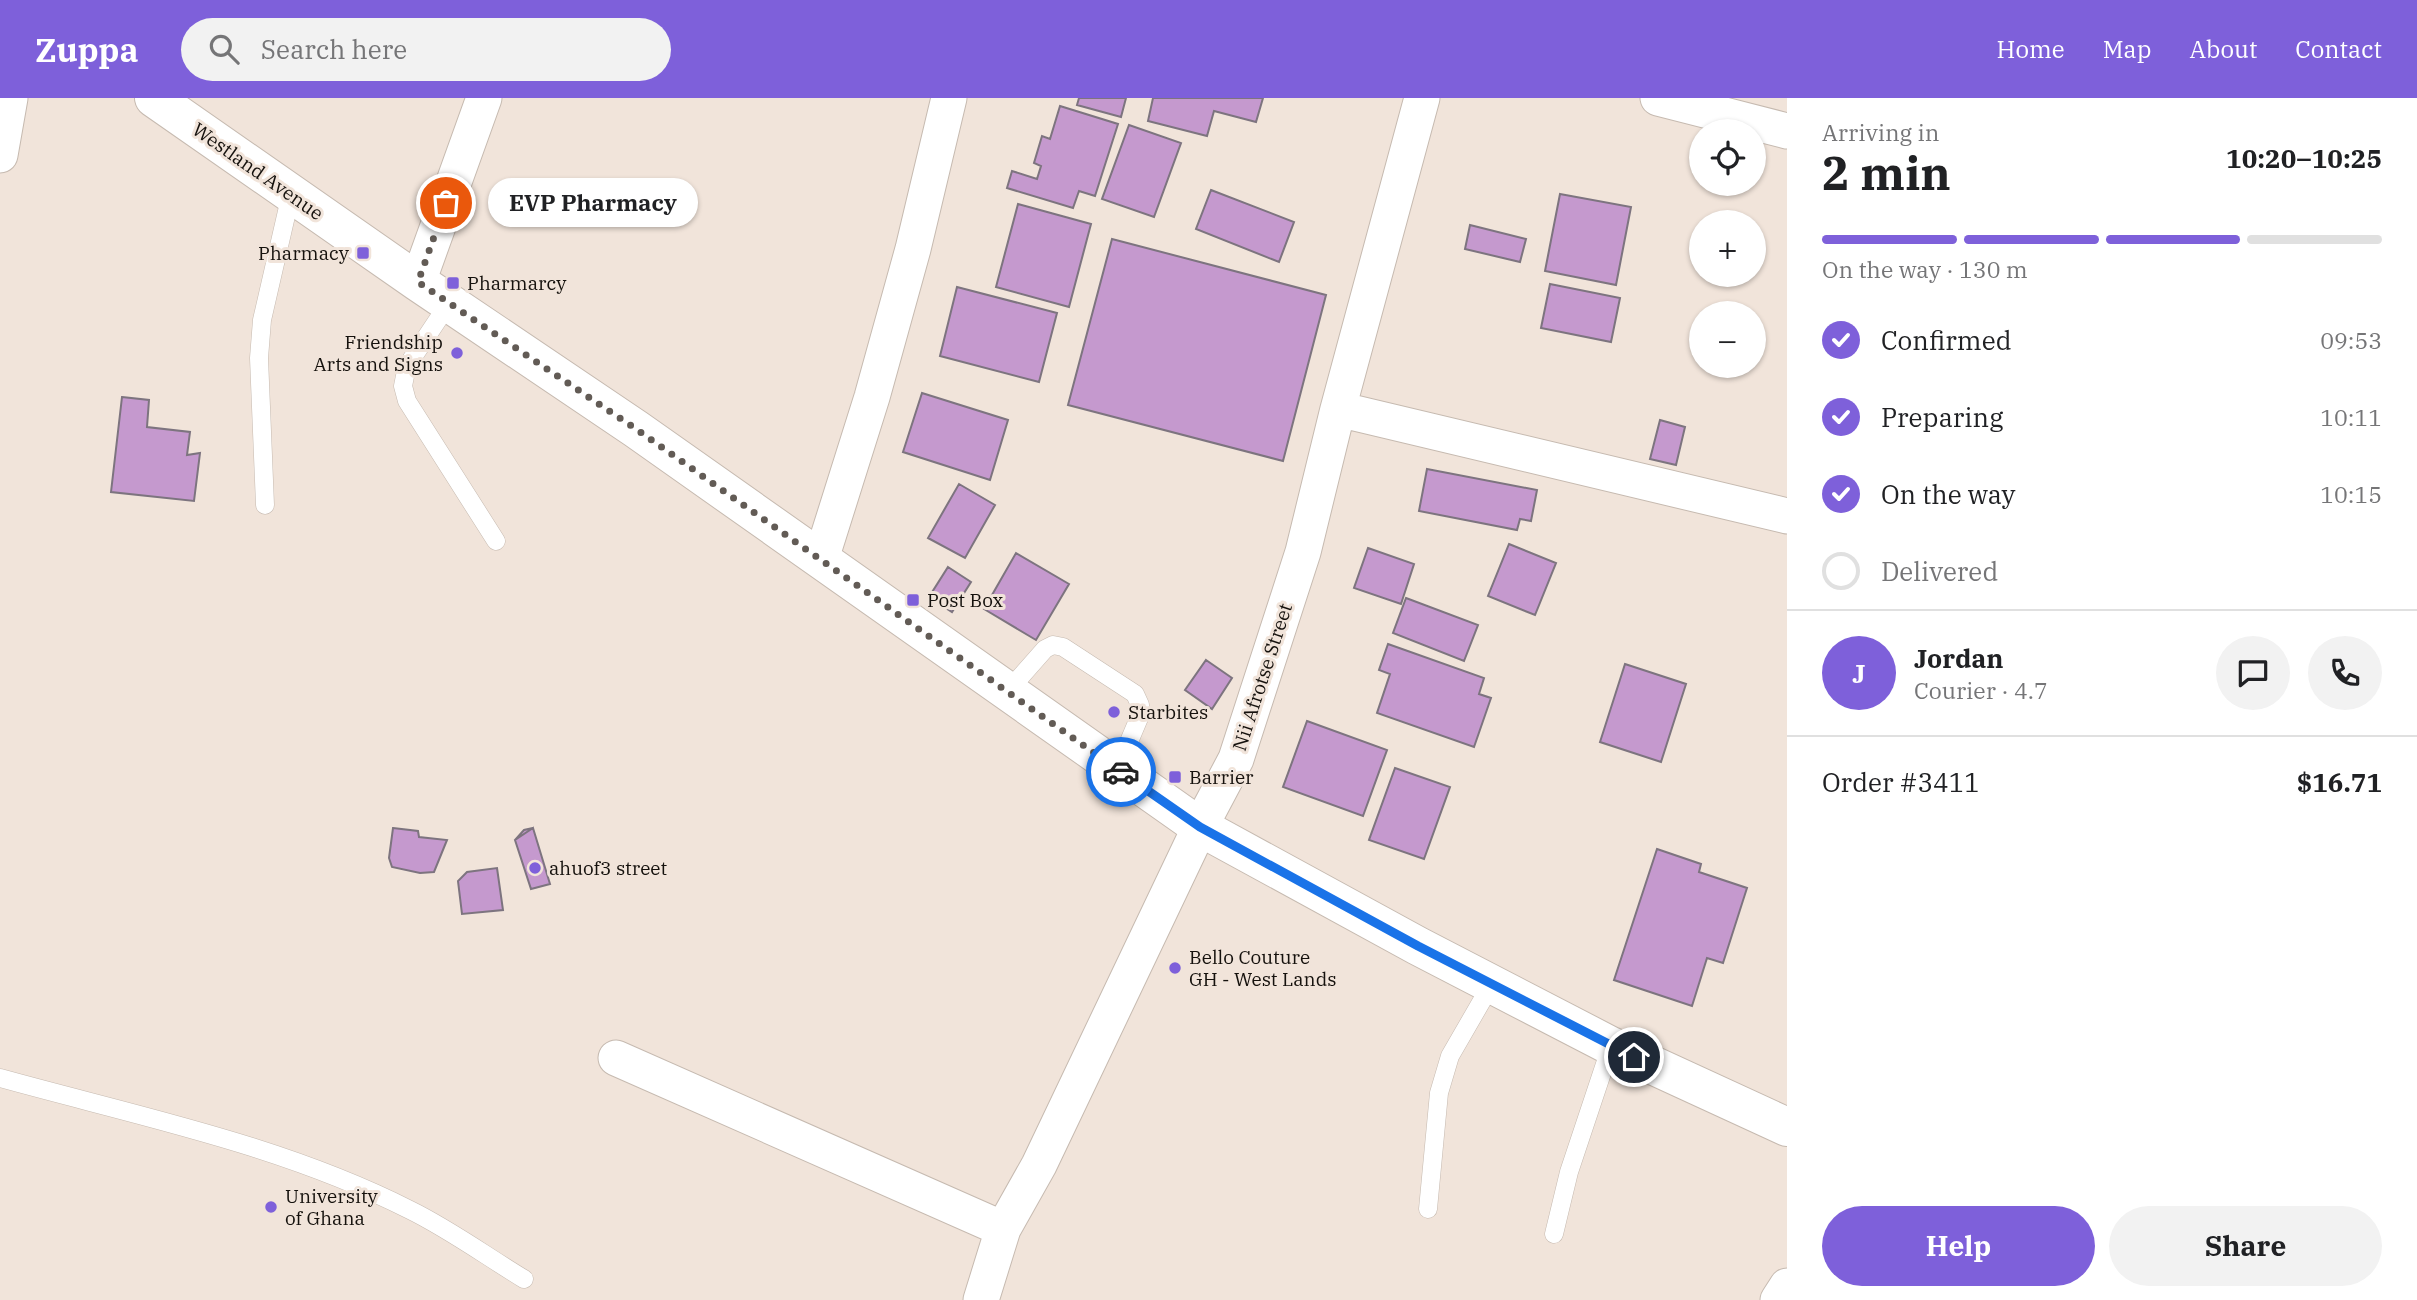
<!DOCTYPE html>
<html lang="en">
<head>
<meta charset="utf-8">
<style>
	:root { --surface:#fff; --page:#f2f2f2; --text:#202124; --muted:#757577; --line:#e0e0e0; --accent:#7e60da }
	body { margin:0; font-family:"IBM Plex Serif",serif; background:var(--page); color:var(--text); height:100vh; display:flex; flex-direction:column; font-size:26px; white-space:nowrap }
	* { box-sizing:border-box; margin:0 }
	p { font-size:23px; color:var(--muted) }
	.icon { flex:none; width:38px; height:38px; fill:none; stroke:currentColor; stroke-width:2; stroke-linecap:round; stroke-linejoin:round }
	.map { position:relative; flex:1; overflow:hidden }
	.panel { display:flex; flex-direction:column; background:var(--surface); width:630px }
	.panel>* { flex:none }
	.buttons { position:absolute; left:1689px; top:21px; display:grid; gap:14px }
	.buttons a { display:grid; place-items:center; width:77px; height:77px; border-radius:50%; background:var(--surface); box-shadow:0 2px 5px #0004; font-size:35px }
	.pin { position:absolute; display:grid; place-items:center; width:60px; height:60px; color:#fff; margin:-30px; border:4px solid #fff; border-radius:50%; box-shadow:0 2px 7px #0007 }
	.courier { position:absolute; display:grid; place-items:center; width:70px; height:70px; margin:-35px; border:5px solid #1a73e8; border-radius:50%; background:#fff; color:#222; box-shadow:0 2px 9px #0007 }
	.bubble { position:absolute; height:49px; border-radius:24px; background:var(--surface); box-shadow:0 2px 5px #0004; font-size:23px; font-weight:700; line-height:49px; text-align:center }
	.summary em { font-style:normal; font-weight:700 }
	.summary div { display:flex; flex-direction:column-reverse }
	.summary { display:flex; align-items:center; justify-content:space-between; height:119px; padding:0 35px }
	h1 { font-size:46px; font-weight:700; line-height:52px }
	.bar { display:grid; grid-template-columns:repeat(4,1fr); gap:10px 7px; align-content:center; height:84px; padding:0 35px }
	.bar i { height:9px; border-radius:5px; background:var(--line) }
	.bar .active { background:var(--accent) }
	.bar p { grid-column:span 4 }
	.line { display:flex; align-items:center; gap:18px; padding:0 35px; border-top:2px solid var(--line) }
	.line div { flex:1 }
	.round { display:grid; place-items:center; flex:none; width:74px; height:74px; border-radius:37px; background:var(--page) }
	ol { padding:0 35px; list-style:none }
	li { display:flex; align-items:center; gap:21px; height:77px }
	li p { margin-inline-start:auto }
	li .icon { padding:7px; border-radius:50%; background:var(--accent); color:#fff; stroke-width:4 }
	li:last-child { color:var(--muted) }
	li i { width:38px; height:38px; border:4px solid var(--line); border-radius:50% }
	.action { display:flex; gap:14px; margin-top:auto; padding:14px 35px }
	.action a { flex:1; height:80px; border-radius:42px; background:var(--accent); color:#fff; font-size:28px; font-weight:700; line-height:80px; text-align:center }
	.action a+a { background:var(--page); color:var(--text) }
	header { display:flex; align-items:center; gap:42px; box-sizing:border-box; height:98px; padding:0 35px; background:var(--accent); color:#fff }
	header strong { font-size:33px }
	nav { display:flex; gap:38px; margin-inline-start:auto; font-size:24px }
	.search { width:490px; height:63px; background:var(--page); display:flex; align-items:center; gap:18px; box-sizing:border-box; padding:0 24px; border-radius:38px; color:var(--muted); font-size:26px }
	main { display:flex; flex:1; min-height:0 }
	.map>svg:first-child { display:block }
	.building { fill:#c599ce; stroke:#7d747f; stroke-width:2 }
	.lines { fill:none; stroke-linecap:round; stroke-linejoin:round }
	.lane-casing { stroke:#c6bab0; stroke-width:19 }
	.street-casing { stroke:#c6bab0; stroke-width:37 }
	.secondary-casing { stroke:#c6bab0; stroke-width:40 }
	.lane { stroke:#fff; stroke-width:18 }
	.street { stroke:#fff; stroke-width:35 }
	.secondary { stroke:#fff; stroke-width:38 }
	.done { stroke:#625b55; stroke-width:7; stroke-dasharray:0 12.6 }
	.route { stroke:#1a73e8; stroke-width:9 }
	.poi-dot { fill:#7e60da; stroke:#f1e4da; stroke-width:2.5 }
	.labels { text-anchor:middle; stroke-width:6; stroke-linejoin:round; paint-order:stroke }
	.street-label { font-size:19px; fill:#15110d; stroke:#f1e4da }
	.poi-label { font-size:19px; fill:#15110d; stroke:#f1e4da; text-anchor:start }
</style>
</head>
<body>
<header>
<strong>Zuppa</strong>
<div class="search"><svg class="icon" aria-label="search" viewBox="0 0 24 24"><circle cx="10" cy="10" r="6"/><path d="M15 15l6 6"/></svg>Search here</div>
<nav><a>Home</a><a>Map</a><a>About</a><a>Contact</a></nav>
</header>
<main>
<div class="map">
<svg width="1787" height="1202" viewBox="0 0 1787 1202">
	<rect width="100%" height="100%" fill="#f1e4da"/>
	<path class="building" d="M1079,0H1126L1121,19L1077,7Z
		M1153,0H1263L1256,24L1214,13L1207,38L1148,23Z
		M1060,8L1118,26L1095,98L1079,93L1073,110L1007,90L1012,73L1037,81L1041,68L1034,65L1042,38L1050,41Z
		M1129,27L1181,45L1154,119L1102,101Z
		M1211,92L1294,124L1279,164L1196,131Z
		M1560,96L1631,109L1616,187L1545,173Z
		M1018,106L1091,126L1069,209L996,189Z
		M1470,127L1526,141L1520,164L1465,151Z
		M1112,141L1326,197L1283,363L1068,307Z
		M1550,186L1620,200L1611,244L1541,230Z
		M957,189L1057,215L1039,284L940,258Z
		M922,295L1008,322L990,382L903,354Z
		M122,299L149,302L147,329L190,334L187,357L200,355L194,403L111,394Z
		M1660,322L1685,329L1676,367L1650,361Z
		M1427,371L1537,392L1531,423L1520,421L1517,432L1419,413Z
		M959,386L995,407L965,460L928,440Z
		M1509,446L1556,465L1535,517L1488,498Z
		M1368,450L1414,466L1401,506L1354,490Z
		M1016,455L1069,486L1036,542L984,511Z
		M948,469L971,484L952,514L929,499Z
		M1406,500L1478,527L1464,563L1393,535Z
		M1388,546L1484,580L1479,596L1491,600L1474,649L1377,615L1390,576L1379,572Z
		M1206,562L1232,580L1212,611L1185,592Z
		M1625,566L1686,586L1661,664L1600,644Z
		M1307,623L1387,652L1363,718L1283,689Z
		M1395,670L1450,689L1424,761L1369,742Z
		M393,730L418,733L419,739L447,742L434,774L420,775L392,769L389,760Z
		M533,730L550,786L531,791L515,742L524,732Z
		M533,730L550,786L531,791L515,742Z
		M1657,751L1701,766L1699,774L1747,790L1723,865L1707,860L1692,908L1614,882Z
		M497,770L503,812L462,816L458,783L467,774Z"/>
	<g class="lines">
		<g class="lane-casing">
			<path id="lane" d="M449,205L407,268L403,288L407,303L496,443
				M265,407L259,260L262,222L291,96
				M1007,594L1045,551L1053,547L1063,549L1135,596L1140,607L1139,620L1117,672
				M0,980C137,1018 282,1047 410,1112C449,1131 486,1158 524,1181
				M1428,1111L1439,995L1450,958L1491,887
				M1554,1136L1569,1074L1611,948"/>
		</g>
		<g class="street-casing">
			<path id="street" d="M1658,0L1787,33
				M0,57L10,0
				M418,184L484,0
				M1338,311L1787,418
				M821,461L872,299L913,151L949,0
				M616,960L1003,1131
				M981,1202L1003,1131L1039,1067L1200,729L1236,661L1303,454L1338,311L1422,0
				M1778,1202L1787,1188"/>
		</g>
		<g class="secondary-casing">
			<path id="secondary" d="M154,0L418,184L636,331L1200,729L1418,848L1611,948L1787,1029"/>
		</g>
		<use href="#lane" class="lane"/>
		<use href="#street" class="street"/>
		<use href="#secondary" class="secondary"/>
	</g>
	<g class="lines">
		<path class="done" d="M446,105L418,184L636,331L1121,674"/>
		<path class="route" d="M1121,674L1200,729L1418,848L1634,959"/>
	</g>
	<g class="poi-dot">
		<rect x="356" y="148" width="14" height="14" rx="3.5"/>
		<rect x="446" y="178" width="14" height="14" rx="3.5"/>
		<circle cx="457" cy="255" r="7"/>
		<rect x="906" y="495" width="14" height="14" rx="3.5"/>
		<circle cx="1114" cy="614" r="7"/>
		<rect x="1168" y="672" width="14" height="14" rx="3.5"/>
		<circle cx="535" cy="770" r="7"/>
		<circle cx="1175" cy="870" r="7"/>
		<circle cx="271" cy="1109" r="7"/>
	</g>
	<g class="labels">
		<g class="street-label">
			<text transform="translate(258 73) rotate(35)" y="7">Westland Avenue</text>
			<text transform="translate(1262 579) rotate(-72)" y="7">Nii Afrotse Street</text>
		</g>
		<g class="poi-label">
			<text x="349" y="162" text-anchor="end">Pharmacy</text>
			<text x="467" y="192">Pharmarcy</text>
			<text x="443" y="251" text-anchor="end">Friendship<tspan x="443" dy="22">Arts and Signs</tspan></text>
			<text x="927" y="509">Post Box</text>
			<text x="1128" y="621">Starbites</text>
			<text x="1189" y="686">Barrier</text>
			<text x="549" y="777">ahuof3 street</text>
			<text x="1189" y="866">Bello Couture<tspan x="1189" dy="22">GH - West Lands</tspan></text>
			<text x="285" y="1105">University<tspan x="285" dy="22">of Ghana</tspan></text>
		</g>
	</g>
</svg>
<div class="buttons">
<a><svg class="icon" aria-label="locate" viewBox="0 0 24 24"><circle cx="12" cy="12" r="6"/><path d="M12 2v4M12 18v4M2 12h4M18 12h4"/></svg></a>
<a>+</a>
<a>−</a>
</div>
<div class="pin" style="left:446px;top:105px;background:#ea580c"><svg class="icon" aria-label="bag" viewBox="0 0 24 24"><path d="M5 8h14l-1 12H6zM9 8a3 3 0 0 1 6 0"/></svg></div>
<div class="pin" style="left:1634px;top:959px;background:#1f2937"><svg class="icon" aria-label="home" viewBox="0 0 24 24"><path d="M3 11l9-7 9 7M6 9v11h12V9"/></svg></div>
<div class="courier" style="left:1121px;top:674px"><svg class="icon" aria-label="car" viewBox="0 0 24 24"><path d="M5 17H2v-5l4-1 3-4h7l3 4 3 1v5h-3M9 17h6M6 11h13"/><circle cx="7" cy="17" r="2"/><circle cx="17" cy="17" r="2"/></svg></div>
<div class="bubble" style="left:488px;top:80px;width:210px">EVP Pharmacy</div>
</div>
<section class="panel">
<div class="summary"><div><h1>2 min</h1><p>Arriving in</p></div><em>10:20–10:25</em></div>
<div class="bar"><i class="active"></i><i class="active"></i><i class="active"></i><i></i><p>On the way · 130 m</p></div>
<ol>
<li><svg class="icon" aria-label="check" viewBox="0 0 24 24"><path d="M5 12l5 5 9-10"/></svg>Confirmed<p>09:53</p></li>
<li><svg class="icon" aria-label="check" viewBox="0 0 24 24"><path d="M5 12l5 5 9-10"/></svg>Preparing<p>10:11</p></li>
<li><svg class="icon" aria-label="check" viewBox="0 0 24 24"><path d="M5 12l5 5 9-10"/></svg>On the way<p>10:15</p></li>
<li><i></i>Delivered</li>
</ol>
<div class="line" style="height:126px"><b class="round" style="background:var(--accent);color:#fff">J</b><div><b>Jordan</b><p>Courier · 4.7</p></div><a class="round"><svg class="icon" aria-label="chat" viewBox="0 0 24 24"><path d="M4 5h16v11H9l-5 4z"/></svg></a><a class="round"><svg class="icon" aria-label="phone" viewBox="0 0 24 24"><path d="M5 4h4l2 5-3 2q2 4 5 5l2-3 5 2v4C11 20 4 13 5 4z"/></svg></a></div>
<div class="line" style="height:91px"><div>Order #3411</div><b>$16.71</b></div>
<div class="action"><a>Help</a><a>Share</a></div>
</section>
</main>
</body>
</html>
